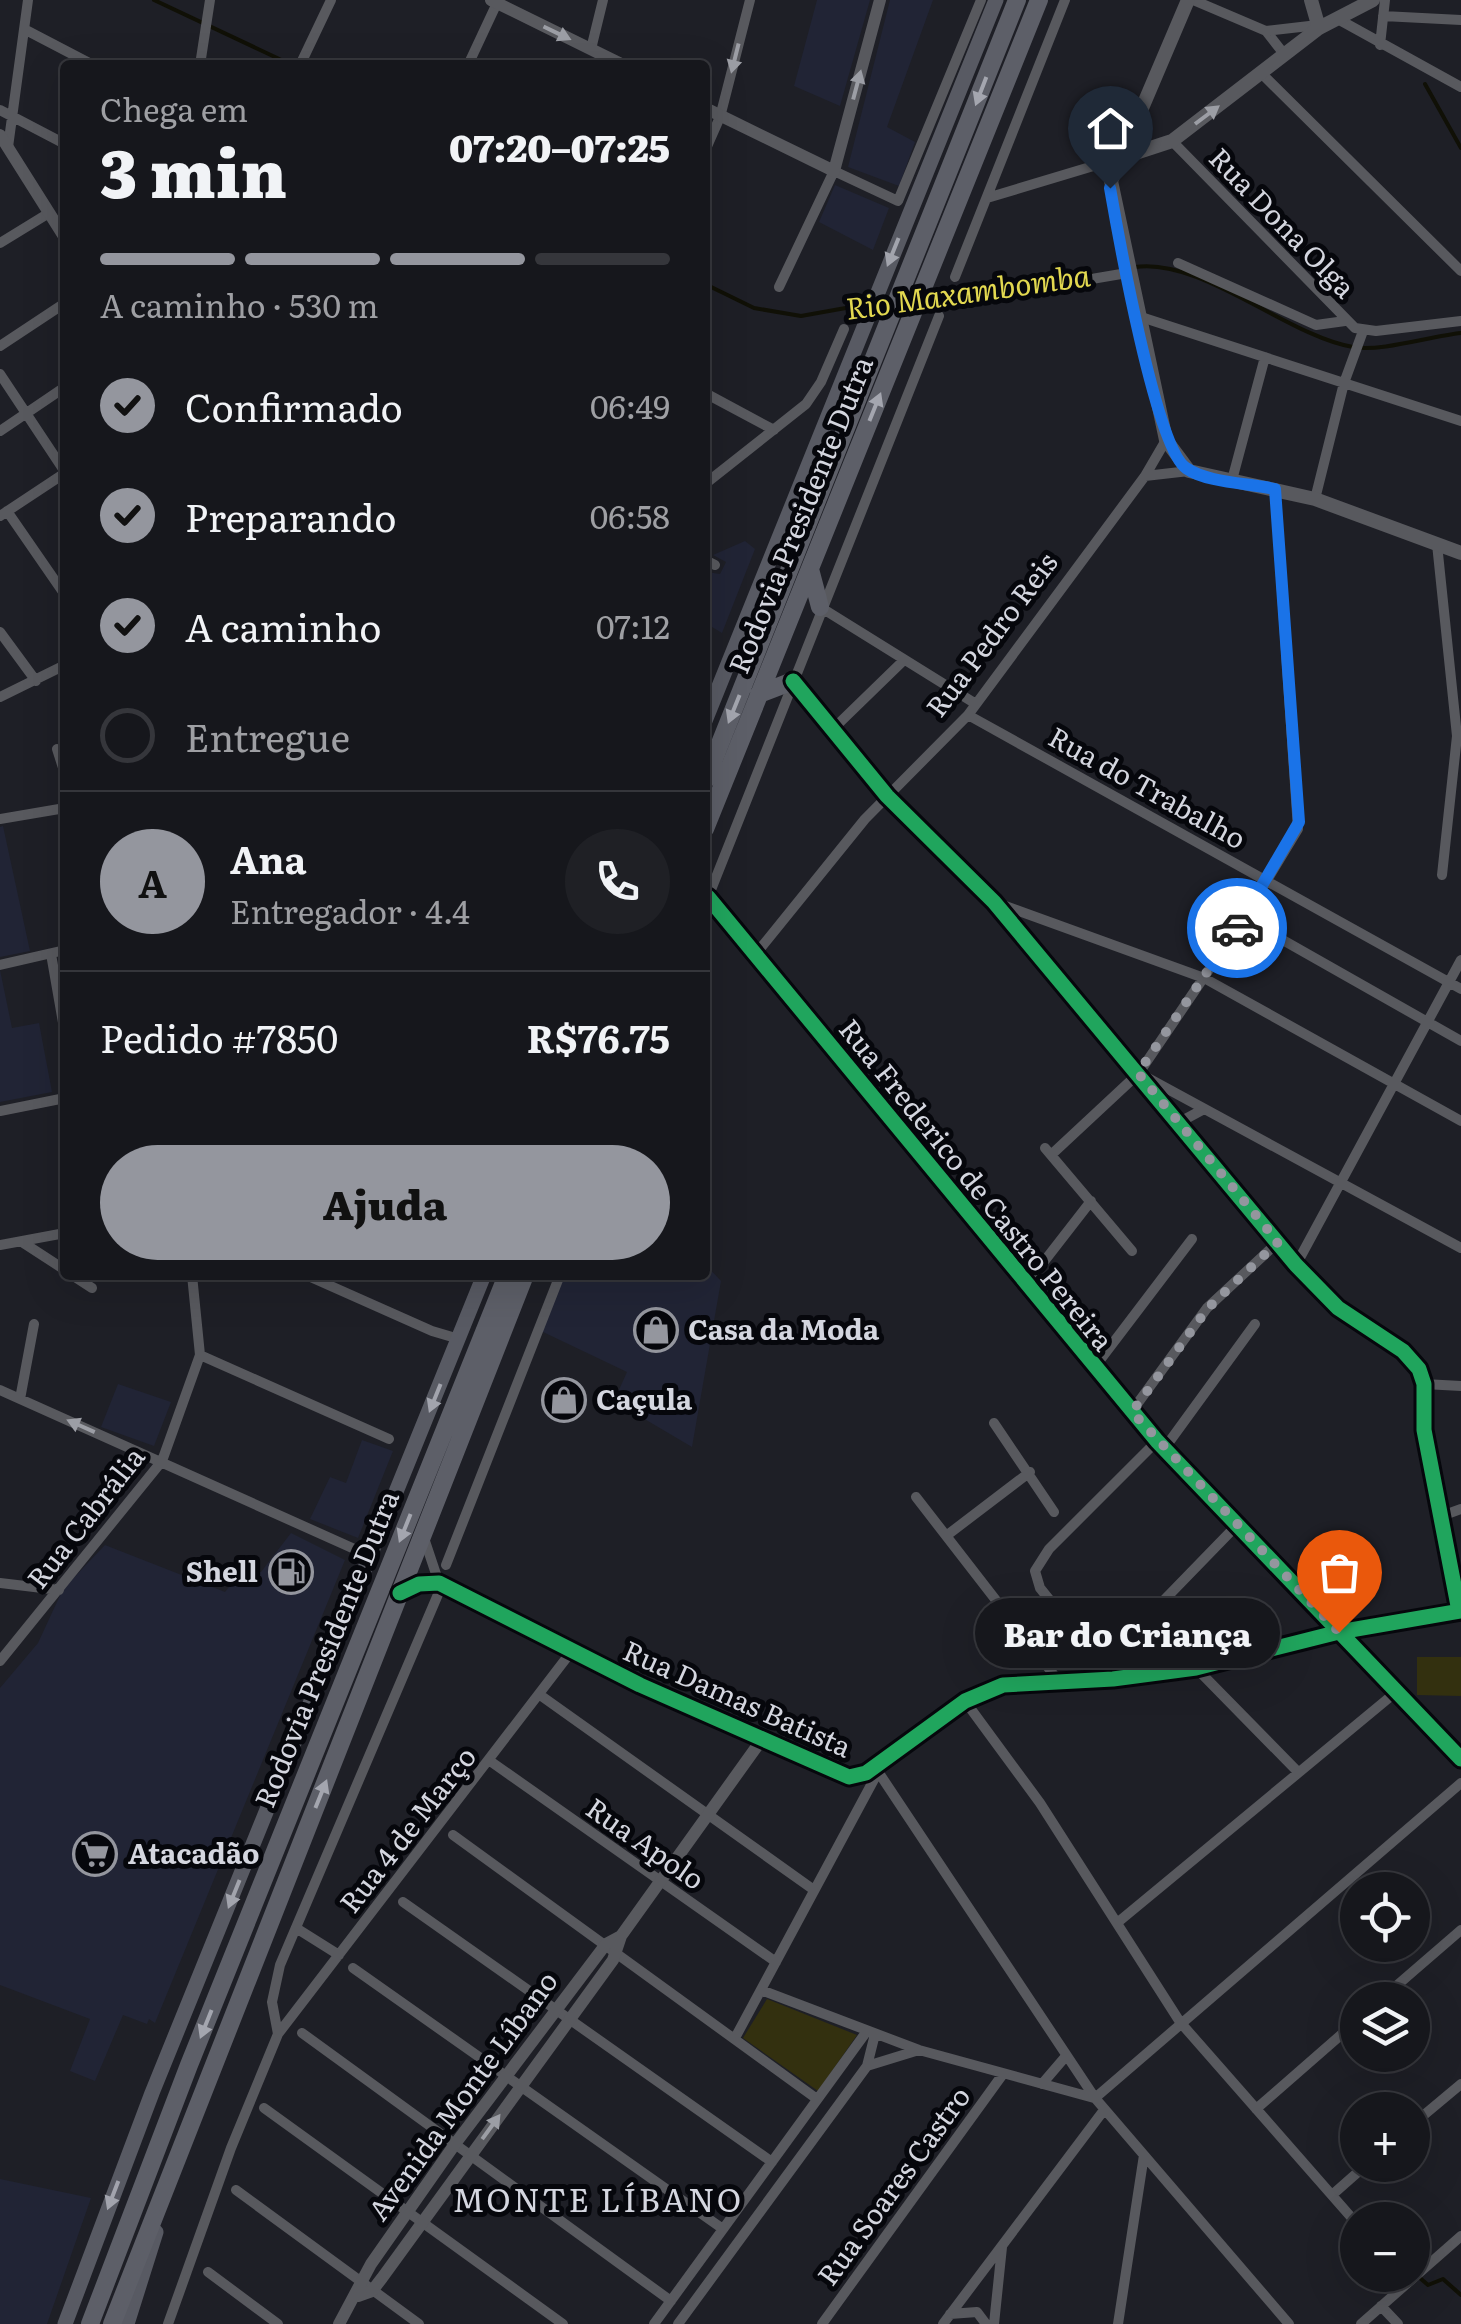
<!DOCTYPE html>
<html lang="pt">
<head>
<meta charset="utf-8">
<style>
	:root { --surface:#16171c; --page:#1f2025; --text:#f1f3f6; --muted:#9e9fa3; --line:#35363b; --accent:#94969e }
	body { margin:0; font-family:Literata,serif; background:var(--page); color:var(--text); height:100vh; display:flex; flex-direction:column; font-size:38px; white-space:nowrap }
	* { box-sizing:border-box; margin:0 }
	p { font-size:32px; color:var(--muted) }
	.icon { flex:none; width:55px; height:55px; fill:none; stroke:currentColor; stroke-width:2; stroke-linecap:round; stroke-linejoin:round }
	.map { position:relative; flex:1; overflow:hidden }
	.details { position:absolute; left:60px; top:60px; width:650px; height:1220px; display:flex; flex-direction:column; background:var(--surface); border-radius:10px; box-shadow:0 10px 40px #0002,0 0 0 2px var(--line) }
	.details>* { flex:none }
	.buttons { position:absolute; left:1340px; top:1872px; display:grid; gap:20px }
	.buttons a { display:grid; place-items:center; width:90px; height:90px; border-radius:50%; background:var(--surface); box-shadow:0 10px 40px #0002,0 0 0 2px var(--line); font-size:50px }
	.pin { position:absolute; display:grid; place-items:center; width:85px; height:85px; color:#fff; margin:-102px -42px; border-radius:50% 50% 50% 0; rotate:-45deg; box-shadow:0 0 10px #0007 }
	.pin .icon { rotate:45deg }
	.courier { position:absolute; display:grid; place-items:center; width:100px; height:100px; margin:-50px; border:8px solid #1a73e8; border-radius:50%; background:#fff; color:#222; box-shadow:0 2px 12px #0007 }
	.bubble { position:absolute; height:70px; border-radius:35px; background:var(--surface); box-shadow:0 10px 40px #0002,0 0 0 2px var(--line); font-size:32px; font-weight:800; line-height:70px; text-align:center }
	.headline em { font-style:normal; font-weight:800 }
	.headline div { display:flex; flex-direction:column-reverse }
	.headline { display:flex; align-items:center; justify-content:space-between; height:170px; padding:0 40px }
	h1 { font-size:65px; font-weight:800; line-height:75px }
	.bar { display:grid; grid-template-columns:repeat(4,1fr); gap:15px 10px; align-content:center; height:120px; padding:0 40px }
	.bar i { height:12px; border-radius:8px; background:var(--line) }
	.bar .selected { background:var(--accent) }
	.bar p { grid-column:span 4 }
	.line { display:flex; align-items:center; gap:25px; padding:0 40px; border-top:2px solid var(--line) }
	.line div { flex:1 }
	.round { display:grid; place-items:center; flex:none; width:105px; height:105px; border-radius:52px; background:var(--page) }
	ol { padding:0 40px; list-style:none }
	li { display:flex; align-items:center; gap:30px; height:110px }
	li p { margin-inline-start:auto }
	li .icon { padding:10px; border-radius:50%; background:var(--accent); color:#111; stroke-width:4 }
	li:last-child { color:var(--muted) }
	li i { width:55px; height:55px; border:5px solid var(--line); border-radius:50% }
	.cta { display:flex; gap:20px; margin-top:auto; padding:20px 40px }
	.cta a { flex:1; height:115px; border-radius:60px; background:var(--accent); color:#111; font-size:40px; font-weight:800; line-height:115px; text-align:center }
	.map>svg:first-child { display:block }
	.built { fill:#212435 }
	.green { fill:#33300f }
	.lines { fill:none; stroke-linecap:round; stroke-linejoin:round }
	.stream { stroke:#101006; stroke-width:4 }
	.minor { stroke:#58595e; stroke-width:10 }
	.tertiary { stroke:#58595e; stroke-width:12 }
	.secondary { stroke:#58595e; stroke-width:14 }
	.trunk { stroke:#585a63; stroke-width:15 }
	.motorway { stroke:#5d5f68; stroke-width:18 }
	.cycleway-casing { stroke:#06070c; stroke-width:21 }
	.cycleway { stroke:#20a55d; stroke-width:15 }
	.oneway { fill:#9c9ea5 }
	.oneway2 { fill:#a4a6af }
	.oneway3 { fill:#a2a4ad }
	.done { stroke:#94969e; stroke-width:10; stroke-dasharray:0 18 }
	.route { stroke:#1a73e8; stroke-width:12 }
	.labels { text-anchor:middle; stroke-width:10; stroke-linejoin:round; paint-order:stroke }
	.street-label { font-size:28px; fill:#d4d6df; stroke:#06070c }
	.poi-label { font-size:28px; font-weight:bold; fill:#d4d6df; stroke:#06070c; text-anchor:start }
	.water-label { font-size:30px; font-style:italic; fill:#e2d850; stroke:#06070c }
	.quarter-label { font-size:32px; letter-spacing:2.5px; fill:#d4d6df; stroke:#06070c }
</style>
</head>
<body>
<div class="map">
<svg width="1461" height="2324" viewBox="0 0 1461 2324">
	<rect width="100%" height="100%" fill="#1e1f26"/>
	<path class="built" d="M817,0H870L840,106L794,86Z
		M890,0H933L887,127L915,142L899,186L848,167Z
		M835,185L889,208L873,250L819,222Z
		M745,541L755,549L722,633L707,624V572L720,574L726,562L713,555Z
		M3,826L30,951L0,957V827Z
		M0,970L12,1028L39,1023L52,1092L0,1102Z
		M705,1264L721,1281L692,1447L614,1401L627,1372L541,1331L564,1275H705Z
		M118,1384L171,1402L154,1446L101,1427Z
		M362,1440L393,1451L358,1538L310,1519L330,1477L346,1483Z
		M291,1533L345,1560L155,2023L149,2019L147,2024L123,2015L95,2081L70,2071L90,2019L0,1985V1688L38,1643L63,1589L105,1545L225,1592L244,1569L261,1572Z
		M0,2179L91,2198L47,2324H0Z"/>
	<path class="green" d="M1417,1657H1461V1696L1417,1695Z
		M767,1999L857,2035L818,2091L743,2038Z"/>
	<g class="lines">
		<path class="stream" d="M154,0L292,65
			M1425,84L1461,148
			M1135,267C1201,257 1287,336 1353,347C1381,352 1431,336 1461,333
			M705,284L754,308L801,316L868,304
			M927,298L1091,274
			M1420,2278L1428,2285L1443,2279L1461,2295"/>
		<path class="minor" d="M1193,0L1266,31L1284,54
			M1383,16L1461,20
			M1336,18L1461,87
			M24,29L93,65
			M1266,31L1318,25
			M1380,45L1385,0
			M591,49L603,0
			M302,61L331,0
			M200,65L210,0
			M468,65L497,3
			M1261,73L1461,271
			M0,110L65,144
			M1172,141L1355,328L1376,331L1461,321
			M8,147L28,0
			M705,151L720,117L750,0
			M987,198L1120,158
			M0,243L49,213
			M1178,263L1316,325L1345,321
			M955,277L1065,0
			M779,287L834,171L898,201L981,0
			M1015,292L1127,273
			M1138,316L1461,421
			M0,346L65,303
			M0,374L65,472
			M705,393L774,430
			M0,431L65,387
			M1145,476L1189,471
			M1232,480L1265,357
			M705,484L806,404L821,382L844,329
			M1315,499L1344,383L1363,331
			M7,511L65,595
			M0,516L65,473
			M1437,544L1457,736L1442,875
			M705,560L715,565
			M820,607L976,704
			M0,632L36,681
			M793,681L887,796L994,902L1296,1265L1338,1308L1403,1351L1419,1369L1424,1384V1430L1459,1611
			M0,697L65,665
			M968,715L1461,989
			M832,730L903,661
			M57,749L65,774
			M0,819L65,808
			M708,897L1157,1441L1461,1759
			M997,903L1204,978L1461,1121
			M705,905L939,316
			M1244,918L1461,1041
			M51,954L65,1034
			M755,955L865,819L968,715L1145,476L1166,440
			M0,965L65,950
			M1144,1076L1461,1248
			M0,1111L65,1098
			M1178,1123L1204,1109
			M1045,1148L1132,1251
			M1051,1155L1139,1073L1244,918L1298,829L1275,489
			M22,1242L65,1270
			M0,1245L65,1233
			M1296,1265L1461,960
			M72,1275L92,1288
			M306,1275L432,1331L459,1339
			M1025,1286L1091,1201
			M200,1355L389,1439
			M1094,1368L1192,1239
			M1424,1384L1461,1386
			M0,1390L370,1556
			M20,1399L34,1324
			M1132,1411L1207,1308L1278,1242
			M994,1423L1054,1512
			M1164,1449L1255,1324
			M916,1497L1057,1679
			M1439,1517L1461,1509
			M946,1536L1030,1472
			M424,1538L439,1583
			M446,1565L560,1275
			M0,1583L59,1590
			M401,1592L419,1584L439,1583L571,1652L760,1742
			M0,1661L162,1461L200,1355L192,1275
			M1102,1664L1236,1526
			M1196,1668L1298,1772
			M1113,1679L1040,1588L1035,1571L1049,1549L1157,1441
			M540,1695L814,1890
			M965,1701L1040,1803L1180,2022L1358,2225
			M490,1761L776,1962
			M875,1767L1095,2098L1289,2324
			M453,1835L817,2099
			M403,1902L772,2162
			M1117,1923L1396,1692
			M296,1928L339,1955
			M353,1968L723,2229
			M761,1990L919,2050L1094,2098
			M1380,2000L1461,1930
			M302,2033L671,2301
			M278,2034L272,2002L280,1965L442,1585
			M735,2038L878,1772
			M867,2066L875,2034
			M1042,2084L1066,2056
			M1095,2098L1461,1783
			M264,2108L563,2324
			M1256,2109L1358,2020
			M1412,2125L1461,2084
			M236,2190L419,2324
			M1332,2195L1366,2165
			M208,2272L278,2324
			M1381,2306L1398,2324
			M950,2314L977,2312L986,2324
			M168,2324L231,2148L278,2034L571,1652
			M654,2324L867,2031
			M678,2324L867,2066L919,2050
			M822,2324L1003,2074
			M943,2324L1104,2110
			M994,2324L1002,2247
			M1118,2324L1144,2155
			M1361,2324L1461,2236"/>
		<path class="tertiary" d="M491,0L623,65
			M705,108L834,171L880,0
			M0,135L65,238
			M358,2296L372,2291L382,2278L613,1960L621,1936L760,1742L856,1777L965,1701L1003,1685L1113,1679L1196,1668L1339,1632L1461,1611
			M339,2324L371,2264L455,2144L606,1944L621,1936"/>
		<path class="secondary" d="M1188,0L1111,181L1166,440L1189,471L1315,499L1461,553
			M1311,0L1319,28
			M1120,158L1172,141L1319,28L1373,0"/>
		<path class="trunk" d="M705,721L996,0
			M65,2324L152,2093L484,1275
			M127,2324L156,2232"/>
		<path class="motorway" d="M810,569L820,607
			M759,694L793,681
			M705,781L1017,0
			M705,829L1039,0
			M90,2324L189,2065L507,1275
			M112,2324L525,1275"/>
		<g class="cycleway-casing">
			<path id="cycleway" d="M793,681L887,796L994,902L1296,1265L1338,1308L1403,1351L1419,1369L1424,1384V1430L1459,1611
				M708,897L1157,1441L1461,1759
				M400,1593L419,1584L439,1583L640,1685L849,1777L866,1773L965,1701L1003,1685L1113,1679L1196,1668L1339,1632L1461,1611"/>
		</g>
		<use href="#cycleway" class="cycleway"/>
	</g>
	<defs><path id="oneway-solid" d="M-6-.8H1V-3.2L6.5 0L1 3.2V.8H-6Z" transform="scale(2.5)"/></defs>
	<g class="oneway">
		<use href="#oneway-solid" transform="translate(557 33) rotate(26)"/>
		<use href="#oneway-solid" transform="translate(735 58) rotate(104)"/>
		<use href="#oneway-solid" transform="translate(857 85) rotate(-75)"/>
		<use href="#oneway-solid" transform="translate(1207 115) rotate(-37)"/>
		<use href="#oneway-solid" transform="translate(81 1426) rotate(-156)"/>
		<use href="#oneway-solid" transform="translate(491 2127) rotate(-54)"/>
	</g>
	<g class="oneway2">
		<use href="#oneway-solid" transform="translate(981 91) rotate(111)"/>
		<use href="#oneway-solid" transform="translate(875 407) rotate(-68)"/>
		<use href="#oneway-solid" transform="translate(734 709) rotate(112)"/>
		<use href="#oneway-solid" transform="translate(405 1528) rotate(112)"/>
		<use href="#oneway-solid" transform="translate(321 1794) rotate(-68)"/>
		<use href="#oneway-solid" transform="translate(206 2024) rotate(112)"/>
	</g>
	<g class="oneway3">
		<use href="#oneway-solid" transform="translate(893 252) rotate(112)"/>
		<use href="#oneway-solid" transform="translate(435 1398) rotate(112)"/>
		<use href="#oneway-solid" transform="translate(234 1894) rotate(112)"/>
		<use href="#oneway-solid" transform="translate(113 2195) rotate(111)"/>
	</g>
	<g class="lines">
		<path class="done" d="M1237,928L1138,1073L1278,1242L1208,1308L1132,1412L1339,1632"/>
		<path class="route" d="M1110,188C1118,234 1156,448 1186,468C1207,483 1249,483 1275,489L1299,822L1237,928"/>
	</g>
	<defs>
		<g id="shop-ring" transform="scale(2.25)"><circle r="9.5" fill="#06070c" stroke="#94969e" stroke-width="1.5"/><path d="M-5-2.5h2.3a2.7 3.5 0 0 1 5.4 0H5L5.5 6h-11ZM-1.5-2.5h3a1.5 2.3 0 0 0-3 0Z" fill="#94969e"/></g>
		<g id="fuel-ring" transform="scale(2.25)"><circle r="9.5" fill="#06070c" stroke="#94969e" stroke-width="1.5"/><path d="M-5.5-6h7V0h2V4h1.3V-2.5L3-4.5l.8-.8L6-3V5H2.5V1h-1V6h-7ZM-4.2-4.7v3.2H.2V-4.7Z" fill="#94969e"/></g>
		<g id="supermarket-ring" transform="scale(2.25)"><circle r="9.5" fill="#06070c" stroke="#94969e" stroke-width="1.5"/><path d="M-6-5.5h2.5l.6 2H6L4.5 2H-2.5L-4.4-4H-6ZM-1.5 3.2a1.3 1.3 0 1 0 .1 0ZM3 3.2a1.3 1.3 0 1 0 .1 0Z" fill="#94969e"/></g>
	</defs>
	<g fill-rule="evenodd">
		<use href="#shop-ring" x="656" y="1330"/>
		<use href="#shop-ring" x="564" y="1400"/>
		<use href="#fuel-ring" x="291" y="1572"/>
		<use href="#supermarket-ring" x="95" y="1854"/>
	</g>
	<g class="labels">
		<g class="street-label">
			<text transform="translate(1282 223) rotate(46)" y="10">Rua Dona Olga</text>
			<text transform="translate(801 515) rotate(-68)" y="10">Rodovia Presidente Dutra</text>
			<text transform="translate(992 635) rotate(-53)" y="10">Rua Pedro Reis</text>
			<text transform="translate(1147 788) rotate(29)" y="10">Rua do Trabalho</text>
			<text transform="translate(976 1185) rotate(51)" y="10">Rua Frederico de Castro Pereira</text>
			<text transform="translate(86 1518) rotate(-52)" y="10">Rua Cabrália</text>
			<text transform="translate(327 1649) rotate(-68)" y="10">Rodovia Presidente Dutra</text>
			<text transform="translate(737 1699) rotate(24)" y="10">Rua Damas Batista</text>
			<text transform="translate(408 1830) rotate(-52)" y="10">Rua 4 de Março</text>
			<text transform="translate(645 1844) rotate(35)" y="10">Rua Apolo</text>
			<text transform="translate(463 2096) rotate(-54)" y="10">Avenida Monte Líbano</text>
			<text transform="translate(894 2186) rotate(-54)" y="10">Rua Soares Castro</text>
		</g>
		<g class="poi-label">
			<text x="688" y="1340">Casa da Moda</text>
			<text x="596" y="1410">Caçula</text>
			<text x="258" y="1582" text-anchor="end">Shell</text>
			<text x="128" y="1864">Atacadão</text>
		</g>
		<g class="water-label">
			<text transform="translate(968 293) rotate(-8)" y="10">Rio Maxambomba</text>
		</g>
		<g class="quarter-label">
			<text x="598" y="2212">MONTE LÍBANO</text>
		</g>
	</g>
</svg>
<div class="buttons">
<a><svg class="icon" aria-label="locate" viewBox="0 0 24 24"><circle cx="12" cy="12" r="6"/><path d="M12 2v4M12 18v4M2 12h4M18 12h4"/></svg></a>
<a><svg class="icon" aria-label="layers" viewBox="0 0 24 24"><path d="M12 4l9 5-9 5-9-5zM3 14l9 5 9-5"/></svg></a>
<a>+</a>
<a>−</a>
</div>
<div class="pin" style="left:1339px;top:1632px;background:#ea580c"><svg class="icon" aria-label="bag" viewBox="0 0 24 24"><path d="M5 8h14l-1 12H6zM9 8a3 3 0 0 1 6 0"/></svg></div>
<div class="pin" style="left:1110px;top:188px;background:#1f2937"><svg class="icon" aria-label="home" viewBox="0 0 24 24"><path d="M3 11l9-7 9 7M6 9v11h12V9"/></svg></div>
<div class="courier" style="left:1237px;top:928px"><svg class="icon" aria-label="car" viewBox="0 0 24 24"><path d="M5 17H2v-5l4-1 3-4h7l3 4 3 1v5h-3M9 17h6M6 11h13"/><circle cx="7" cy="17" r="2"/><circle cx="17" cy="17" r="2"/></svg></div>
<div class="bubble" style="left:975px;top:1598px;width:305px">Bar do Criança</div>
<section class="details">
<div class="headline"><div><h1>3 min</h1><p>Chega em</p></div><em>07:20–07:25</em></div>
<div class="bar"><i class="selected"></i><i class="selected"></i><i class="selected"></i><i></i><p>A caminho · 530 m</p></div>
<ol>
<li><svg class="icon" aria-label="check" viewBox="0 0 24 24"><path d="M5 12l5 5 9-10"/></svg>Confirmado<p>06:49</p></li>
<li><svg class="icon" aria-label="check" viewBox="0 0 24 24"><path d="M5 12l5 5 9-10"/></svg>Preparando<p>06:58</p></li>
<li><svg class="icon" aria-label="check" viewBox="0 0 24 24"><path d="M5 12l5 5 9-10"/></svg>A caminho<p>07:12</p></li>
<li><i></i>Entregue</li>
</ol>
<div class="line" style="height:180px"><b class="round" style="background:var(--accent);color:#111">A</b><div><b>Ana</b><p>Entregador · 4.4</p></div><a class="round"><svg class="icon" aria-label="phone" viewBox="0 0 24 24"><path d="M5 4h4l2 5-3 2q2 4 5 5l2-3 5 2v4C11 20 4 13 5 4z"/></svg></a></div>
<div class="line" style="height:130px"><div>Pedido #7850</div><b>R$76.75</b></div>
<div class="cta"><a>Ajuda</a></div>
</section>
</div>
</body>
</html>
